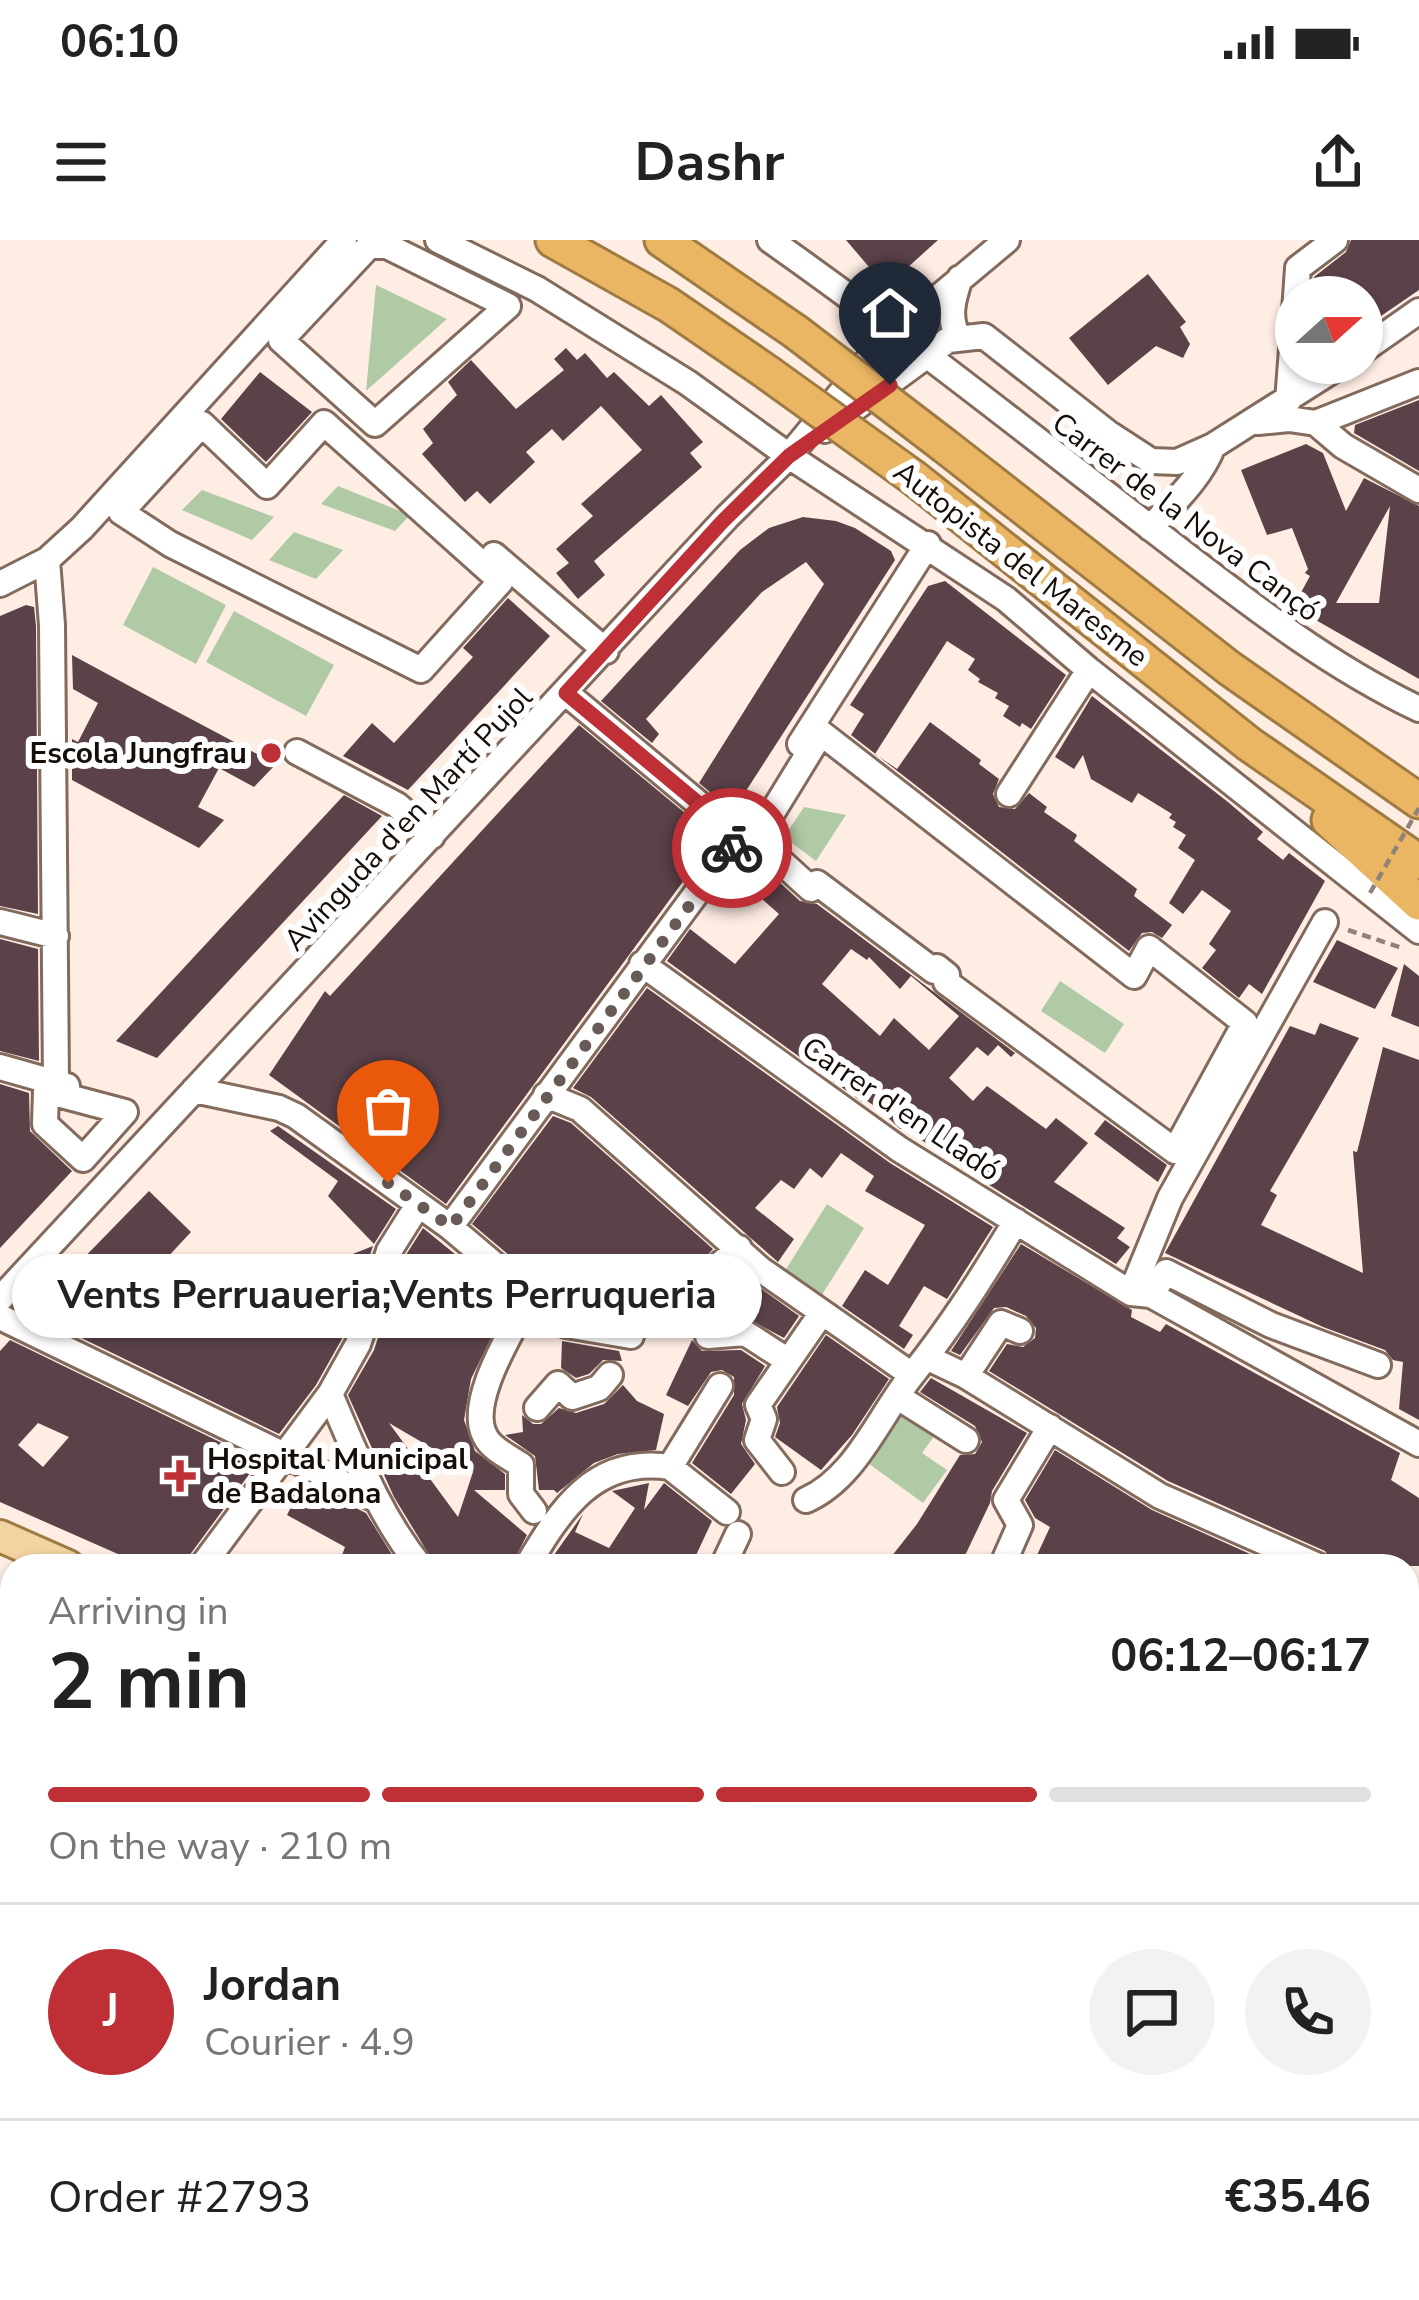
<!DOCTYPE html>
<html lang="en">
<head>
<meta charset="utf-8">
<style>
	:root { --surface:#fff; --page:#f2f2f2; --text:#222; --muted:#767676; --line:#e0e0e0; --accent:#bf2f36 }
	body { margin:0; font-family:"Nunito Sans",sans-serif; background:var(--page); color:var(--text); height:100vh; display:flex; flex-direction:column; font-size:45px; white-space:nowrap }
	* { box-sizing:border-box; margin:0 }
	p { font-size:39px; color:var(--muted) }
	.icon { flex:none; width:66px; height:66px; fill:none; stroke:currentColor; stroke-width:2; stroke-linecap:round; stroke-linejoin:round }
	.map { position:relative; flex:1; overflow:hidden }
	.sheet { position:absolute; left:0px; top:1314px; width:1419px; height:747px; display:flex; flex-direction:column; background:var(--surface); border-radius:36px 36px 0 0; box-shadow:0 3px 9px #0004 }
	.sheet>* { flex:none }
	.needle { width:78px; rotate:69deg }
	.fabs { position:absolute; left:1275px; top:36px; display:grid; gap:24px }
	.fabs a { display:grid; place-items:center; width:108px; height:108px; border-radius:50%; background:var(--surface); box-shadow:0 3px 9px #0004; font-size:60px }
	.pin { position:absolute; display:grid; place-items:center; width:102px; height:102px; color:#fff; margin:-123px -51px; border-radius:50% 50% 50% 0; rotate:-45deg; box-shadow:0 0 12px #0007 }
	.pin .icon { rotate:45deg }
	.courier { position:absolute; display:grid; place-items:center; width:120px; height:120px; margin:-60px; border:9px solid #bf2f36; border-radius:50%; background:#fff; color:#222; box-shadow:0 3px 15px #0007 }
	.bubble { position:absolute; height:84px; border-radius:42px; background:var(--surface); box-shadow:0 3px 9px #0004; font-size:39px; font-weight:700; line-height:84px; text-align:center }
	.summary em { font-style:normal; font-weight:700 }
	.summary div { display:flex; flex-direction:column-reverse }
	.summary { display:flex; align-items:center; justify-content:space-between; height:204px; padding:0 48px }
	h1 { font-size:78px; font-weight:700; line-height:90px }
	.bar { display:grid; grid-template-columns:repeat(4,1fr); gap:18px 12px; align-content:center; height:144px; padding:0 48px }
	.bar i { height:15px; border-radius:9px; background:var(--line) }
	.bar .current { background:var(--accent) }
	.bar p { grid-column:span 4 }
	.line { display:flex; align-items:center; gap:30px; padding:0 48px; border-top:3px solid var(--line) }
	.line div { flex:1 }
	.round { display:grid; place-items:center; flex:none; width:126px; height:126px; border-radius:63px; background:var(--page) }
	.status { display:flex; justify-content:space-between; align-items:center; height:84px; padding:0 60px; background:var(--surface); direction:ltr }
	.status svg { height:33px; fill:currentColor }
	header { display:flex; justify-content:space-between; align-items:center; height:156px; padding:0 48px; background:var(--surface); font-size:54px; font-weight:700 }
	.map>svg:first-child { display:block }
	.green { fill:#b0caa6 }
	.building { fill:#5b4249; fill-rule:evenodd }
	.lines { fill:none; stroke-linecap:round; stroke-linejoin:round }
	.minor-tunnel { stroke:#dbcbc2; stroke-width:24; stroke-dasharray:24 12; stroke-linecap:butt }
	.minor-casing { stroke:#826a5c; stroke-width:30 }
	.major-casing { stroke:#9f7b44; stroke-width:36 }
	.highway-casing { stroke:#9f7b44; stroke-width:39 }
	.path { stroke:#8f837b; stroke-width:4.5; stroke-dasharray:9 6; stroke-linecap:butt }
	.minor { stroke:#fff; stroke-width:24 }
	.major { stroke:#f2d3a2; stroke-width:30 }
	.highway { stroke:#eab664; stroke-width:33 }
	.highway-bridge-casing { stroke:#9f7b44; stroke-width:39; stroke-linecap:butt }
	.path-bridge { stroke:#8f837b; stroke-width:4.5; stroke-dasharray:9 6; stroke-linecap:butt }
	.highway-bridge { stroke:#eab664; stroke-width:33 }
	.done { stroke:#675b55; stroke-width:12; stroke-dasharray:0 21.6 }
	.route { stroke:#bf2f36; stroke-width:15 }
	.poi-dot { fill:#bf2f36; stroke:#fefefe; stroke-width:4.5 }
	.labels { text-anchor:middle; stroke-width:12; stroke-linejoin:round; paint-order:stroke }
	.street-label { font-size:30px; fill:#150d08; stroke:#fefefe }
	.poi-label { font-size:30px; font-weight:bold; fill:#150d08; stroke:#fefefe; text-anchor:end }
</style>
</head>
<body>
<div class="status"><b>06:10</b><svg viewBox="0 0 49 12"><path d="M0 12V9h3v3zM5 12V6h3v6zM10 12V3h3v9zM15 12V0h3v12zM26 1h20v11H26zM47 4h2v5h-2z"/></svg></div>
<header><svg class="icon" aria-label="menu" viewBox="0 0 24 24"><path d="M4 6h16M4 12h16M4 18h16"/></svg>Dashr<svg class="icon" aria-label="share" viewBox="0 0 24 24"><path d="M12 15V3M7 8l5-5 5 5M5 13v7h14v-7"/></svg></header>
<div class="map">
<svg width="1419" height="2060" viewBox="0 0 1419 2060">
	<rect width="100%" height="100%" fill="#feede3"/>
	<path class="green" d="M376,45L447,79L366,151Z
		M338,246L410,275L395,291L321,264Z
		M202,250L274,277L252,300L182,270Z
		M294,292L343,310L316,339L269,320Z
		M153,327L226,365L196,424L123,385Z
		M234,371L334,425L306,476L206,422Z
		M804,567L846,575L816,621L784,597Z
		M1060,741L1124,784L1105,813L1041,771Z
		M827,964L864,988L820,1058L783,1034Z
		M903,1168L937,1192L922,1213L947,1230L923,1263L865,1221Z"/>
	<path class="building" d="M846,0H938L886,47Z
		M1351,0H1419V50L1362,89V57H1322L1314,42V37L1346,12Z
		M1148,34L1186,82L1180,87L1190,104L1183,118L1156,106L1108,145L1069,98Z
		M566,108L577,120L585,113L607,138L614,132L649,166L661,155L703,202L690,213L702,227L594,321L605,335L578,359L556,333L569,323L556,309L593,276L581,264L642,210L601,166L563,201L552,189L526,212L535,222L490,264L477,251L465,262L422,214L433,203L423,189L457,155L448,142L471,120L516,169L564,130L554,119Z
		M260,132L312,172L266,222L221,179Z
		M1419,160V231L1354,193L1355,185Z
		M1306,204L1323,213L1346,271L1364,238L1419,266V439L1293,367L1310,336L1305,333L1308,329L1292,288L1267,295L1241,230ZM1390,266L1379,363H1336Z
		M803,277L836,281L855,288L891,311L895,320L733,571L699,543L824,344L806,322L762,352L646,479L659,494L652,503L601,461L740,310L769,288Z
		M945,341L1066,435L1031,489L1022,483L1020,487L1003,476L1009,466L995,458L998,453L978,442L980,439L968,430L975,419L947,401L875,514L897,529L930,482L981,520L979,524L999,539L993,554L999,567L1015,569L1029,553L1047,567L1044,572L1077,595L1074,601L1137,649L1134,656L1172,685L1162,698L1152,692L1142,693L1129,711L851,495L864,474L850,465L928,346Z
		M508,358L550,396L408,550L343,516L372,483L394,503L473,417L463,408Z
		M26,365L34,367L36,386L38,674L0,666V376Z
		M72,415L159,462L276,524L254,547L219,528L198,567L224,580L199,608L72,540V499L78,502L98,463L73,449Z
		M1092,456L1228,562L1263,592L1257,599L1283,620L1289,613L1325,641L1262,754L1249,744L1239,758L1202,728L1216,710L1209,704L1231,671L1202,650L1183,674L1169,663L1195,620L1178,608L1186,595L1173,587L1176,582L1169,578L1172,574L1138,553L1132,563L1091,539L1083,515L1074,529L1055,517Z
		M579,485L715,598L446,964L269,835L325,751L330,756Z
		M344,555L382,576L157,818L116,801Z
		M753,618L800,661L817,664L1015,813L1011,817L998,805L988,816L977,807L949,838L973,861L987,846L1046,889L1056,878L1088,903L1054,942L1125,988L1117,998L1130,1007L1116,1024L957,925L906,889H900L879,869L864,859L862,862L667,721L690,689L735,724L779,674L737,637ZM851,709L867,720L869,717L900,749L911,736L959,776L929,810L894,778L880,796L822,744Z
		M0,699L38,709L39,821L0,811Z
		M1337,700L1398,728L1375,769L1313,742Z
		M1404,724L1419,736V787L1391,776Z
		M647,748L890,923L993,987L947,1059L924,1046L899,1086L913,1095L904,1109L842,1066L865,1030L888,1045L925,985L865,951L874,936L841,913L822,938L810,928L794,949L781,940L755,968L794,999L778,1022L591,857L573,848Z
		M1320,783L1359,798L1270,951L1277,955L1261,985L1363,1033L1353,911L1357,912L1383,807L1419,820V1180L1399,1169L1403,1122L1393,1120L1385,1110L1323,1087L1165,1013L1290,786L1315,795Z
		M0,844L29,853L30,891L72,931L0,1008Z
		M553,876L571,883L713,1009L662,1066L659,1079L645,1088L634,1080L573,1069L472,984Z
		M1105,880L1167,925L1158,942L1094,894Z
		M278,886L396,969L374,1004L328,956L338,941L270,891Z
		M149,951L191,992L164,1021L211,1068L235,1020L261,1034L269,1047L373,1006L343,1097L316,1145L279,1194L30,1073Z
		M423,988L510,1059L471,1139L464,1180L475,1211L505,1234V1250H474L527,1295L511,1326H436L394,1257L348,1155L374,1110L404,1018ZM389,1183L473,1232L458,1277Z
		M1021,1004L1132,1070L1131,1077L1160,1092L1166,1084L1400,1213L1391,1240L1419,1258V1326H1334L1325,1311L1168,1241L989,1131L1007,1104L1023,1107L1035,1098L1036,1088L1026,1076L1006,1067L994,1068L960,1115L951,1111Z
		M737,1031L799,1076L784,1098L745,1077L707,1080L695,1086L690,1084Z
		M826,1095L889,1139L852,1195L821,1230L775,1197L780,1183L777,1167Z
		M10,1100L259,1221L189,1316L186,1326H145L0,1262V1111ZM38,1183L69,1197L43,1227L18,1205Z
		M692,1100L702,1111L741,1110L765,1126L742,1164L746,1180L741,1204L755,1224L731,1254L692,1223L734,1155V1137L722,1130L711,1132L688,1166L666,1155Z
		M562,1101L619,1111L622,1121L603,1120L589,1134L576,1138L561,1128Z
		M931,1138L1027,1193L992,1251L990,1263L960,1326H884L917,1284L960,1215L975,1214L982,1202L975,1186L920,1152Z
		M623,1145L637,1161L664,1174L656,1210L618,1214L594,1223L557,1253L554,1250H539L535,1216L505,1195L523,1192L522,1175L533,1184H541L559,1168L576,1173L604,1164Z
		M1055,1210L1152,1270L1277,1326H1032L1050,1287L1035,1278L1025,1260Z
		M301,1241L366,1273L399,1326H338L345,1307L287,1275L292,1265L287,1262Z
		M649,1243L644,1270L664,1243L712,1281L691,1326H556L549,1322L583,1274L575,1292L609,1308L635,1268L612,1251Z"/>
	<g class="lines">
		<path class="minor-tunnel" d="M0,1450L12,1435"/>
		<g class="minor-casing">
			<path id="minor" d="M438,0L537,49L688,143L789,216L1006,359L1089,430L1419,691
				M770,0C899,91 1023,189 1148,286C1236,353 1319,421 1419,469
				M369,6H387L508,66L375,184L281,100Z
				M1296,57L1298,28L1335,0
				M959,98C947,78 953,59 960,38
				M1362,111L1419,71
				M1288,161L1296,57
				M1258,182L1289,179L1316,183L1419,142
				M324,183L501,341L421,430L170,304L121,272L202,184L267,246Z
				M1316,183L1343,206L1419,250
				M825,190L948,100L984,96L1108,193L1151,221L1177,222L1213,206L1344,123
				M1150,288C1174,262 1200,239 1213,206
				M494,315L606,411
				M47,320L52,385L56,842
				M0,344L47,320L82,288L344,0
				M566,453L740,598
				M821,493L1134,736L1149,708L1245,783L1175,911L946,742L947,735L937,727L934,731L817,643L811,649L756,599Z
				M800,504L928,304
				M297,512L397,565L432,596
				M1009,554L1089,430
				M0,682L56,696
				M642,724L899,909L1131,1053L1151,1055L1419,1204
				M0,827L67,846
				M194,850L279,868L296,876L450,987L566,1085L631,1096
				M46,851L125,872L83,919L45,884Z
				M546,855L580,869L760,1029L912,1135
				M418,965L389,1011L358,1104L330,1154C356,1214 378,1274 420,1326
				M450,987L755,574
				M1131,1053L1170,958L1325,682
				M1151,1055L1166,1032L1271,1085L1378,1125
				M530,1056C514,1089 466,1161 485,1196C491,1209 509,1217 521,1225V1254L534,1271
				M0,1059L727,277L789,216L879,107L1007,0
				M675,1076L710,1033L739,1008
				M0,1077L375,1259
				M708,1096L745,1093L787,1120
				M928,1118L966,1136L1160,1256L1318,1326
				M966,1136L1001,1083L1020,1091
				M898,1157L966,1200
				M537,1168L558,1144L572,1157L599,1148L610,1135
				M670,1227L720,1146
				M782,1232L757,1200L764,1179L758,1165L821,1074
				M806,1260C856,1238 879,1176 912,1135C952,1085 983,1036 1016,981
				M202,1326L330,1154
				M527,1326C561,1269 594,1216 670,1227L727,1272
				M723,1326L738,1294
				M1002,1326L1020,1285L1006,1260L1050,1187
				M1407,1365L1419,1370
				M1407,1505L1419,1496
				M0,1518L6,1524L0,1536
				M1407,1807L1419,1779
				M0,1836L12,1814
				M0,1857L12,1863
				M205,2060L210,2049
				M361,2060L366,2049
				M594,2060L598,2049
				M756,2060L760,2049
				M1079,2060L1083,2049
				M1300,2060L1305,2049"/>
		</g>
		<g class="major-casing">
			<path id="major" d="M0,1296L68,1326
				M0,1722L12,1730
				M1407,1940L1419,1946
				M828,2049L867,2060"/>
		</g>
		<g class="highway-casing">
			<path id="highway" d="M553,0L669,65L768,133
				M662,0L796,92
				M945,206L1229,428L1419,561
				M914,238L1249,504L1419,622
				M1329,580L1419,663"/>
		</g>
		<path class="path" d="M1348,690L1405,709"/>
		<use href="#minor" class="minor"/>
		<use href="#major" class="major"/>
		<use href="#highway" class="highway"/>
		<g class="highway-bridge-casing">
			<path id="highway-bridge" d="M796,92L945,206
				M768,133L914,238"/>
		</g>
		<path class="path-bridge" d="M1370,653L1419,568"/>
		<use href="#highway-bridge" class="highway-bridge"/>
	</g>
	<g class="lines">
		<path class="done" d="M388,943L451,987L732,608"/>
		<path class="route" d="M732,608L740,598L566,453L722,282L789,216L890,145"/>
	</g>
	<g class="poi-dot">
		<circle cx="271" cy="513" r="12"/>
		<path d="M174 1218h12v12h12v12h-12v12h-12v-12h-12v-12h12z"/>
	</g>
	<g class="labels">
		<g class="street-label">
			<text transform="translate(1186 277) rotate(37)" y="10">Carrer de la Nova Cançó</text>
			<text transform="translate(1021 324) rotate(38)" y="10">Autopista del Maresme</text>
			<text transform="translate(408 579) rotate(-47)" y="10">Avinguda d'en Martí Pujol</text>
			<text transform="translate(901 869) rotate(34)" y="10">Carrer d'en Lladó</text>
		</g>
		<g class="poi-label">
			<text x="247" y="523">Escola Jungfrau</text>
			<text x="207" y="1229" text-anchor="start">Hospital Municipal<tspan x="207" dy="34">de Badalona</tspan></text>
		</g>
	</g>
</svg>
<div class="fabs">
<a><svg class="needle" viewBox="-14 -14 28 28"><path d="M0-13l5 13h-10z" fill="#e53935"/><path d="M0 13l5-13h-10z" fill="#767676"/></svg></a>
</div>
<div class="pin" style="left:388px;top:943px;background:#ea580c"><svg class="icon" aria-label="bag" viewBox="0 0 24 24"><path d="M5 8h14l-1 12H6zM9 8a3 3 0 0 1 6 0"/></svg></div>
<div class="pin" style="left:890px;top:145px;background:#1f2937"><svg class="icon" aria-label="home" viewBox="0 0 24 24"><path d="M3 11l9-7 9 7M6 9v11h12V9"/></svg></div>
<div class="courier" style="left:732px;top:608px"><svg class="icon" aria-label="bike" viewBox="0 0 24 24"><circle cx="6" cy="16" r="4"/><circle cx="18" cy="16" r="4"/><path d="M6 16l4-8h5l3 8M10 8l3 8H6M13 5h3"/></svg></div>
<div class="bubble" style="left:12px;top:1014px;width:750px">Vents Perruaueria;Vents Perruqueria</div>
<section class="sheet">
<div class="summary"><div><h1>2 min</h1><p>Arriving in</p></div><em>06:12–06:17</em></div>
<div class="bar"><i class="current"></i><i class="current"></i><i class="current"></i><i></i><p>On the way · 210 m</p></div>
<div class="line" style="height:216px"><b class="round" style="background:var(--accent);color:#fff">J</b><div><b>Jordan</b><p>Courier · 4.9</p></div><a class="round"><svg class="icon" aria-label="chat" viewBox="0 0 24 24"><path d="M4 5h16v11H9l-5 4z"/></svg></a><a class="round"><svg class="icon" aria-label="phone" viewBox="0 0 24 24"><path d="M5 4h4l2 5-3 2q2 4 5 5l2-3 5 2v4C11 20 4 13 5 4z"/></svg></a></div>
<div class="line" style="height:156px"><div>Order #2793</div><b>€35.46</b></div>
</section>
</div>
</body>
</html>
